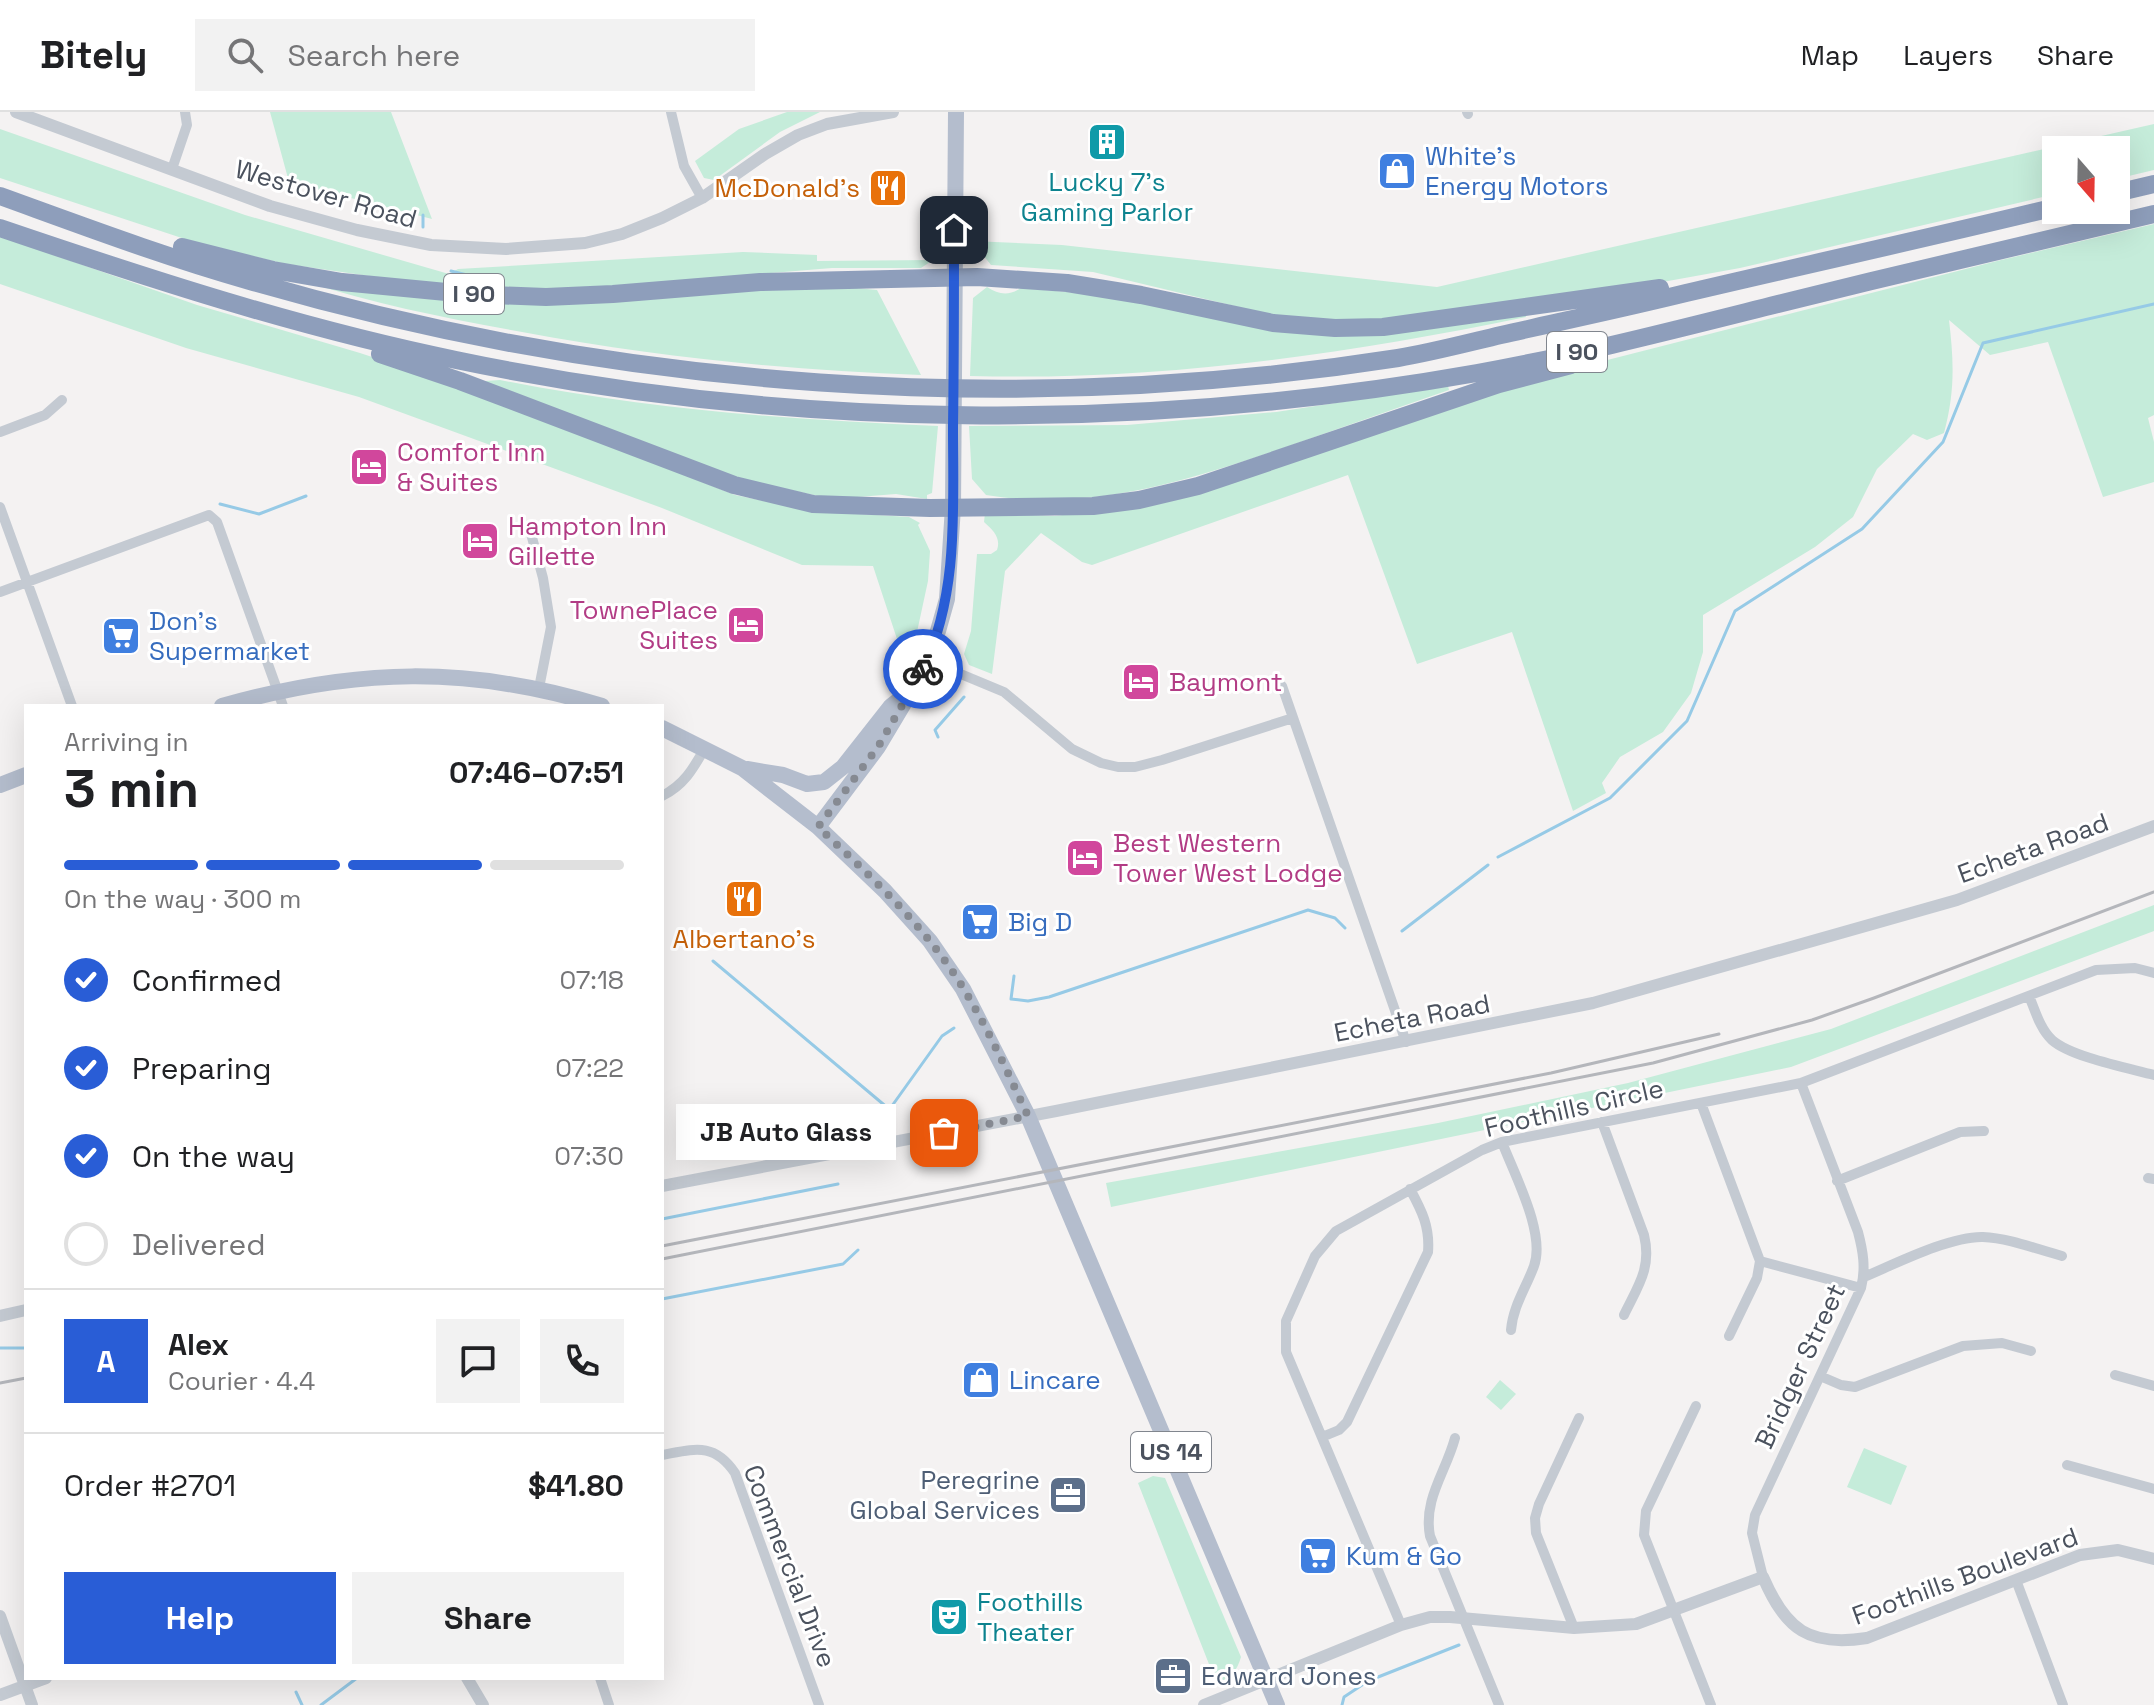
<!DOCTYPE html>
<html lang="en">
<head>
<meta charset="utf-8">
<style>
	:root { --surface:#fff; --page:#f2f2f2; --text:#202124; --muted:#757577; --line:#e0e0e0; --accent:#295dd6 }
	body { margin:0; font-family:"Space Grotesk",sans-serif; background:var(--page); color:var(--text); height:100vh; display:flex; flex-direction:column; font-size:30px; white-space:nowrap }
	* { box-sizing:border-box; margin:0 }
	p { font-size:26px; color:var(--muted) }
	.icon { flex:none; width:44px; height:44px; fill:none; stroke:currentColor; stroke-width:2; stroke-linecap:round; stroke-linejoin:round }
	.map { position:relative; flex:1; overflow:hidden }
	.panel { position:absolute; left:24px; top:592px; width:640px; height:976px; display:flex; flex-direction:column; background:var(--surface); border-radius:0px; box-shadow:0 8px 32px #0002 }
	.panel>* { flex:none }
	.needle { width:52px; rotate:160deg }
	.tools { position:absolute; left:2042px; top:24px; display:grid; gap:16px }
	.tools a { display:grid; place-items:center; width:88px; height:88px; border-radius:0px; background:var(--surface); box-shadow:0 8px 32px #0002; font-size:40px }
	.pin { position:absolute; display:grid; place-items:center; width:68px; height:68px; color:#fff; margin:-34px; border-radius:16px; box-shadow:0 4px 12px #0006 }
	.courier { position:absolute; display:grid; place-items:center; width:80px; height:80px; margin:-40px; border:6px solid #295dd6; border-radius:50%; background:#fff; color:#222; box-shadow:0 2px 10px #0007 }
	.bubble { position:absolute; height:56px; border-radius:0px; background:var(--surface); box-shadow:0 8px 32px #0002; font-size:26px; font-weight:800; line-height:56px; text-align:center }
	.overview em { font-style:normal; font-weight:800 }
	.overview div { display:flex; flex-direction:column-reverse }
	.overview { display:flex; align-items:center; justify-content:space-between; height:136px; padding:0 40px }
	h1 { font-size:52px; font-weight:800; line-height:60px }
	.bar { display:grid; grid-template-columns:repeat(4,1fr); gap:12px 8px; align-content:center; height:96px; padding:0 40px }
	.bar i { height:10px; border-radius:6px; background:var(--line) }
	.bar .selected { background:var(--accent) }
	.bar p { grid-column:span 4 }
	.line { display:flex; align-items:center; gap:20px; padding:0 40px; border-top:2px solid var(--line) }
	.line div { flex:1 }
	.round { display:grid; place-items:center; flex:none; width:84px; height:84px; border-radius:0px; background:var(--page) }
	ol { padding:0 40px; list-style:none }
	li { display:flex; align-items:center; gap:24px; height:88px }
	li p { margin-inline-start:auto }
	li .icon { padding:8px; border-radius:50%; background:var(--accent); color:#fff; stroke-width:4 }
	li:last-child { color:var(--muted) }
	li i { width:44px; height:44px; border:4px solid var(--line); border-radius:50% }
	.action { display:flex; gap:16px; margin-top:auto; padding:16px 40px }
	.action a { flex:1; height:92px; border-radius:0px; background:var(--accent); color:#fff; font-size:32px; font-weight:800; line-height:92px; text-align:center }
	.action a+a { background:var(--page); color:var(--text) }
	header { display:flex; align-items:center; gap:48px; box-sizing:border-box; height:112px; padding:0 40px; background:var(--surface); border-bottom:2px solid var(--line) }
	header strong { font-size:38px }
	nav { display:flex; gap:44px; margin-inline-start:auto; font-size:28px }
	.search { width:560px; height:72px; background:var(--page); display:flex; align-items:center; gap:20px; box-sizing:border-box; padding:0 28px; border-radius:0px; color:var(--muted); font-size:30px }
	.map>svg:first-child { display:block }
	.green { fill:#c5ecda }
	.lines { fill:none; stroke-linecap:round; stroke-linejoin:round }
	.stream { stroke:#96cae6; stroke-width:3 }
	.minor { stroke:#c4cad2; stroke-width:10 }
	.tertiary { stroke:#c4cad2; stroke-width:12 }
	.primary { stroke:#b4bdcd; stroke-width:16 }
	.motorway { stroke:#8e9ebb; stroke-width:18 }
	.rail { stroke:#b4b6bb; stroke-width:3 }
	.done { stroke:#868a92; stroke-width:8; stroke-dasharray:0 14.4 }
	.route { stroke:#295dd6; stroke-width:10 }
	.labels { text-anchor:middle; stroke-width:6; stroke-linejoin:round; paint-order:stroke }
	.shield { fill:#fff; stroke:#81868e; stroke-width:2 }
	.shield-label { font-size:24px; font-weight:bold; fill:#4b525e }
	.shop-label { font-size:26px; fill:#366cbe; stroke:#fff; text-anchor:start }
	.culture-label { font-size:26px; fill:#0d838f; stroke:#fff }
	.food-label { font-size:26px; fill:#c56008; stroke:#fff; text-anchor:end }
	.street-label { font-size:26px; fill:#4b525e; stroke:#fff }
	.hotel-label { font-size:26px; fill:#b23c85; stroke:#fff; text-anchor:start }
	.service-label { font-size:26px; fill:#4e5e75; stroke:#fff; text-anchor:end }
</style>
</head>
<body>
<header>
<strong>Bitely</strong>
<div class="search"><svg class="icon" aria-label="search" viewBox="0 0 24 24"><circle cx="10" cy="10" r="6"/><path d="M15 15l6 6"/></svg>Search here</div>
<nav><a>Map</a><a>Layers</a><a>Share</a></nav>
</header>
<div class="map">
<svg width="2154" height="1593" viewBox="0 0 2154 1593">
	<rect width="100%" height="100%" fill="#f4f2f2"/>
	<path class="green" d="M270,0H391L432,107L289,70Z
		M787,0H820L780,20L714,68L704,66L695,49L739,17Z
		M2154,12V58L2116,67V38H2056V82L1740,156L1646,173L1379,208L1285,206L1093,160L991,153L972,129L1062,133L1437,175Z
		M0,17L245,103L449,162L458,157L743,140L817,143V149L933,148L921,156H832L550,179L446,175L286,152L200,132L0,66Z
		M2154,112V303L2148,306L2154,330V370L2103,385L2048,230L1990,243L1949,208C1954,250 1955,280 1944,321L1927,328L1913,322L1877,357L1853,405L1815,435L1703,503V540L1691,581L1663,620L1620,645L1602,671L1606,681L1573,699L1512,520L1417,552L1348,363L1092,453L1082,450L1041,421L1005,459L992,562L969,553L964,542L971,519L977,442H991L997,438C1001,426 994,419 984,410L985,401L1055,404L1141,393L1497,276L1997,149Z
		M0,124L197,193L360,241L454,272L735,383L812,399L909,405L920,411L918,413L930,439L928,469L917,520L906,530L897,527L873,454L802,453L662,396L359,285L186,236L0,172Z
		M303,169L419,184L835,174L877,178L921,263C787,258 655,245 522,220C449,207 375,192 303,169Z
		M987,175C999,183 1009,184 1021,176L1101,183L1265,217L1526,202V205C1343,243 1157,269 970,264L973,186Z
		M500,268C645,297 790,308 938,314L932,381L927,383V387L896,382L832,387L727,364L497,277L485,269Z
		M1448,274L1449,278C1396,296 1344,315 1292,333C1193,367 1092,401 986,383L972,367L969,314L1127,313L1276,300Z
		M2154,793V819L1791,955L1111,1095L1106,1071L1438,1011L1628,971L1831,917Z
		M1500,1268L1516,1282L1501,1298L1486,1285Z
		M1864,1336L1907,1354L1891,1393L1847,1375Z
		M1153,1364L1165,1366L1241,1545C1237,1559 1230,1568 1216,1570L1138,1371Z"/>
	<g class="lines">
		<path class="stream" d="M423,103V115
			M451,159L467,163
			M220,392L259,402L306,384
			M938,625L935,618L964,585
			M1498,745L1610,686L1687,609L1735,499L1862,417L1943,330L1983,231L2154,192
			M1402,819L1488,753
			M713,849L889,997
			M1014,864L1011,887L1028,889L1049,885L1308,798L1335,806L1345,816
			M879,1012L942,924L954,916
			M662,1107L838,1072
			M662,1187L843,1152L858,1138
			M0,1236H26
			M296,1580L302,1593
			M321,1593L357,1566
			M1342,1593L1344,1585L1368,1569L1459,1533"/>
		<path class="minor" d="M671,0L684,54L702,86
			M1467,0L1468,2
			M172,57L187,13L185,0
			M0,320L45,303L62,288
			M0,395L72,594
			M530,418L543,466L551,515L539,576
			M0,480L209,403L217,410L283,594
			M927,548L1004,580L1072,637L1101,651L1118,655H1135L1162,648L1293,606
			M1282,574L1406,930
			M662,684C684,673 693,657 705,636
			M2029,884C2035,898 2040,917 2052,928C2071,945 2128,956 2154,963
			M1701,991L1760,1149L1757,1166L1729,1224
			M1602,1010L1644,1123C1652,1156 1638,1174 1624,1203
			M1502,1030C1514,1062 1546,1121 1534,1154C1526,1176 1513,1194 1511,1218
			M2148,1066L2154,1067
			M1837,1069L1960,1020L1984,1019
			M1760,1149L1861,1176
			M1864,1165C1895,1152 1950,1124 1983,1125C2009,1126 2036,1137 2062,1144
			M2115,1263L2154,1274
			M1820,1264L1841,1273L1855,1275L1963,1234L2002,1231L2031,1239
			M1696,1294L1646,1399L1644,1423L1711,1593
			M1322,1325L1339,1318L1347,1310L1428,1140C1430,1115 1422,1099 1410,1077
			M1455,1326C1446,1360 1423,1387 1430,1424L1499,1593
			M662,1343C695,1337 714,1330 735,1361L819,1593
			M2067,1353L2154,1377
			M1763,1465L1752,1421L1755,1403L1861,1176C1866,1156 1863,1139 1858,1120L1801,971
			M2016,1468L2063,1593
			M1401,1513L1286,1240V1209L1315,1144L1336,1119L1482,1038L1502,1030L1801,971L2096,858L2135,856L2154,861
			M1574,1516L1536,1421L1535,1406L1539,1392L1579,1306
			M600,1566L609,1593"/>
		<path class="tertiary" d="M16,0L270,94L357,118L431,133L506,137L585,131L622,122L662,106L702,86L765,42L798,23L827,12L893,0
			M662,1074L1056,999L1593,891L1957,788L2154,714
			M0,1204L26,1198
			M0,1504L32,1593
			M467,1566L483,1593
			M0,1583L46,1566
			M1204,1593L1401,1513L1430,1505H1450L1574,1516L1636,1512L1763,1465C1786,1518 1809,1535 1867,1526L2080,1443L2118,1438L2154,1447"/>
		<path class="primary" d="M222,594C356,556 468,553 602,594
			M662,616L742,656L818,715L885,779L930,829L963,877L1028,1004L1277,1593
			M747,657L783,663L807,672L824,670L843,655L891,594L900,587
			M0,673L26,663
			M818,715L878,635L912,578L938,519L947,487L953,395L956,0"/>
		<path class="motorway" d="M2116,81L2154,72
			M0,84C83,114 165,145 250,169C621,277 1016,306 1398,246C1433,240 1467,231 1501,223C1563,209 1625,196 1686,181C1809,152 1933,125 2056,95
			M0,116C150,167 300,216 456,248C791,318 1139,321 1477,261C1578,243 1678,217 1778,192C1903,161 2028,131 2154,102
			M182,135L273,158L342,170L467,182L546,185L613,182L760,170L977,165L1067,171L1141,183L1273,211L1335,216L1383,215L1660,176
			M380,242L460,269L734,373L813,392L930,396L1093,394L1139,388L1198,374L1499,272L1571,253"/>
		<path class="rail" d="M662,1134L1551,961L1719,922
			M662,1147L1653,951L1812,908L1874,886L2154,780
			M0,1271L26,1266"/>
	</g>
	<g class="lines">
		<path class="done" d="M923,557L878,635L818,715C864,758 911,801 948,853C981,900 1004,953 1028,1004L944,1021"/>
		<path class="route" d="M923,557C959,482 953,396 953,315C954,249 954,184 954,118"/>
	</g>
	<defs>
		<g id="building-square" transform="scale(2)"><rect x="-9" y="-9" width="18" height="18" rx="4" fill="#0f9aa8" stroke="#fff"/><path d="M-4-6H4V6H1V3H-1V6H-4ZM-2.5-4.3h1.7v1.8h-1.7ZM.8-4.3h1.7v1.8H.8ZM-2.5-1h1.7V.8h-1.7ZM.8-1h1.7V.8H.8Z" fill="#fff"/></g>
		<g id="shop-square" transform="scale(2)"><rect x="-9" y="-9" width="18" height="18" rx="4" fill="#3f7fe0" stroke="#fff"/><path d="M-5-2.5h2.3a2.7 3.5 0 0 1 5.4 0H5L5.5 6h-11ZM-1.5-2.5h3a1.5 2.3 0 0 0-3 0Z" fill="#fff"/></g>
		<g id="restaurant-square" transform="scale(2)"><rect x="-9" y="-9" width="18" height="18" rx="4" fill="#e8710a" stroke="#fff"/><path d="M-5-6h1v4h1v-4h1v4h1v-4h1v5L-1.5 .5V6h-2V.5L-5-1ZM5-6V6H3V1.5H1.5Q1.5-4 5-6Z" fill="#fff"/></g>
		<g id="hotel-square" transform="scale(2)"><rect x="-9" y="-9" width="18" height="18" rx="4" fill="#d1479c" stroke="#fff"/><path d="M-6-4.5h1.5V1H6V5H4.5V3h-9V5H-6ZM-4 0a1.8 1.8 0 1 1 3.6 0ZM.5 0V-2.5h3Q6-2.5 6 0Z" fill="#fff"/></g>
		<g id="supermarket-square" transform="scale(2)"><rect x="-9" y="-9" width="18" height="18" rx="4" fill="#3f7fe0" stroke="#fff"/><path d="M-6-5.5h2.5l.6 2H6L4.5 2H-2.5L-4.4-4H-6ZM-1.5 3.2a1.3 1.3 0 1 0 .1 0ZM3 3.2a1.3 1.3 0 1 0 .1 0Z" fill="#fff"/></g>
		<g id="office-square" transform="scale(2)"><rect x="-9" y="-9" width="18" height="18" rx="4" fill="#5c6f8a" stroke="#fff"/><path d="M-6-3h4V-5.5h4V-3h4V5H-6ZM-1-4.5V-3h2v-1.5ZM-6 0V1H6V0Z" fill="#fff"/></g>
		<g id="theatre-square" transform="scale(2)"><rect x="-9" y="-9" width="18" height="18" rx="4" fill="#0f9aa8" stroke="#fff"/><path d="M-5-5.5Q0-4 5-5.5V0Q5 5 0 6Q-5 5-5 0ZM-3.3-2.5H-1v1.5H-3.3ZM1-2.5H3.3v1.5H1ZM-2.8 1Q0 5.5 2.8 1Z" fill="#fff"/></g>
	</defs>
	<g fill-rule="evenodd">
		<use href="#building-square" x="1107" y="30"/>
		<use href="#shop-square" x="1397" y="59"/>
		<use href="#restaurant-square" x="888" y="76"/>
		<use href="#hotel-square" x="369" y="355"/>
		<use href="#hotel-square" x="480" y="429"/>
		<use href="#hotel-square" x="746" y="513"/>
		<use href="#supermarket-square" x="121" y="524"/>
		<use href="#hotel-square" x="1141" y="570"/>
		<use href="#hotel-square" x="1085" y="746"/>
		<use href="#restaurant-square" x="744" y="787"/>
		<use href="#supermarket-square" x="980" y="810"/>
		<use href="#shop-square" x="981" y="1268"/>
		<use href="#office-square" x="1068" y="1383"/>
		<use href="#supermarket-square" x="1318" y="1444"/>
		<use href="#theatre-square" x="949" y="1505"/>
		<use href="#office-square" x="1173" y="1564"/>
	</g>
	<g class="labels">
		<g class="shield">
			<rect x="444" y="162" width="60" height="40" rx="6"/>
			<rect x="1547" y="220" width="60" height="40" rx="6"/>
			<rect x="1131" y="1320" width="80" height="40" rx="6"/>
		</g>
		<g class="shield-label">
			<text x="474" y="190">I 90</text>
			<text x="1577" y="248">I 90</text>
			<text x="1171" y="1348">US 14</text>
		</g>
		<g class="shop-label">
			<text x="1425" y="53">White's<tspan x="1425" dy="30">Energy Motors</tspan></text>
			<text x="149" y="518">Don's<tspan x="149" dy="30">Supermarket</tspan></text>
			<text x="1008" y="819">Big D</text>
			<text x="1009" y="1277">Lincare</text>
			<text x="1346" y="1453">Kum &amp; Go</text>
		</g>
		<g class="culture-label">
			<text x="1107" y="79">Lucky 7's<tspan x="1107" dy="30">Gaming Parlor</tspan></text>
			<text x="977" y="1499" text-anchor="start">Foothills<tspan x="977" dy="30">Theater</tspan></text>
		</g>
		<g class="food-label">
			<text x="860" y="85">McDonald's</text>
			<text x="744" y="836" text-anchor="middle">Albertano's</text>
		</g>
		<g class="street-label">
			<text transform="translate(326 82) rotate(16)" y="9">Westover Road</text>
			<text transform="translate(2033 736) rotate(-20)" y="9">Echeta Road</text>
			<text transform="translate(1412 906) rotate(-11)" y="9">Echeta Road</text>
			<text transform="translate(1574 996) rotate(-13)" y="9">Foothills Circle</text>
			<text transform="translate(1800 1254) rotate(-65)" y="9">Bridger Street</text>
			<text transform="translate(790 1454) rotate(69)" y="9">Commercial Drive</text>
			<text transform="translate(1965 1464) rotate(-20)" y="9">Foothills Boulevard</text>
		</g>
		<g class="hotel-label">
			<text x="397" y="349">Comfort Inn<tspan x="397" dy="30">&amp; Suites</tspan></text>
			<text x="508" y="423">Hampton Inn<tspan x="508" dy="30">Gillette</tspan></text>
			<text x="718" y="507" text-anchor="end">TownePlace<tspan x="718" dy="30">Suites</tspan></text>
			<text x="1169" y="579">Baymont</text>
			<text x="1113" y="740">Best Western<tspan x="1113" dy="30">Tower West Lodge</tspan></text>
		</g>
		<g class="service-label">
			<text x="1040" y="1377">Peregrine<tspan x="1040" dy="30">Global Services</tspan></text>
			<text x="1201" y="1573" text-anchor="start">Edward Jones</text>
		</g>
	</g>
</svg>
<div class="tools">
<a><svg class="needle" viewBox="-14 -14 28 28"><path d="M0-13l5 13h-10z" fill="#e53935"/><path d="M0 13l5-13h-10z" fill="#757577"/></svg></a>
</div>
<div class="pin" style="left:944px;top:1021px;background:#ea580c"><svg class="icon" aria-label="bag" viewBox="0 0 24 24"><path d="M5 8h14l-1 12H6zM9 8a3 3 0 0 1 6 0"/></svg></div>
<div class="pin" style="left:954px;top:118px;background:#1f2937"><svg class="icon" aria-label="home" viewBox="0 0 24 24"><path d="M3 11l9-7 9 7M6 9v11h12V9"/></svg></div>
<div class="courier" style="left:923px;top:557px"><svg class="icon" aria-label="bike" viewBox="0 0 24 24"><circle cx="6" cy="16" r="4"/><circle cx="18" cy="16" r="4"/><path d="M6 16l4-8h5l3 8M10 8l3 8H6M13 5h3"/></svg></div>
<div class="bubble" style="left:676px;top:992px;width:220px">JB Auto Glass</div>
<section class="panel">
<div class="overview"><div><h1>3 min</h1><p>Arriving in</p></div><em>07:46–07:51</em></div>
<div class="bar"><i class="selected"></i><i class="selected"></i><i class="selected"></i><i></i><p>On the way · 300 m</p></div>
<ol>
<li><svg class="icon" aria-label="check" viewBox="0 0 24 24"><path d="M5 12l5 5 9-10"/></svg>Confirmed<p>07:18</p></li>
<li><svg class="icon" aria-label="check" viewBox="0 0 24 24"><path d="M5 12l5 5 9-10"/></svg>Preparing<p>07:22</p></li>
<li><svg class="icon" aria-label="check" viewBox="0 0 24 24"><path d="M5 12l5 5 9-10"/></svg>On the way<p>07:30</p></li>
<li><i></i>Delivered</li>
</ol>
<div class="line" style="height:144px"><b class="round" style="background:var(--accent);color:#fff">A</b><div><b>Alex</b><p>Courier · 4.4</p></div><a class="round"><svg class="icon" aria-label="chat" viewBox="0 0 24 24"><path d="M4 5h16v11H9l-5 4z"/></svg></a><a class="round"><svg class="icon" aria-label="phone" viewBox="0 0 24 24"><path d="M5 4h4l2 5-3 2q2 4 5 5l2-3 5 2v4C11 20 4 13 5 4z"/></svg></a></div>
<div class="line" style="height:104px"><div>Order #2701</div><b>$41.80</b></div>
<div class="action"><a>Help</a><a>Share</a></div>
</section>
</div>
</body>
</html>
